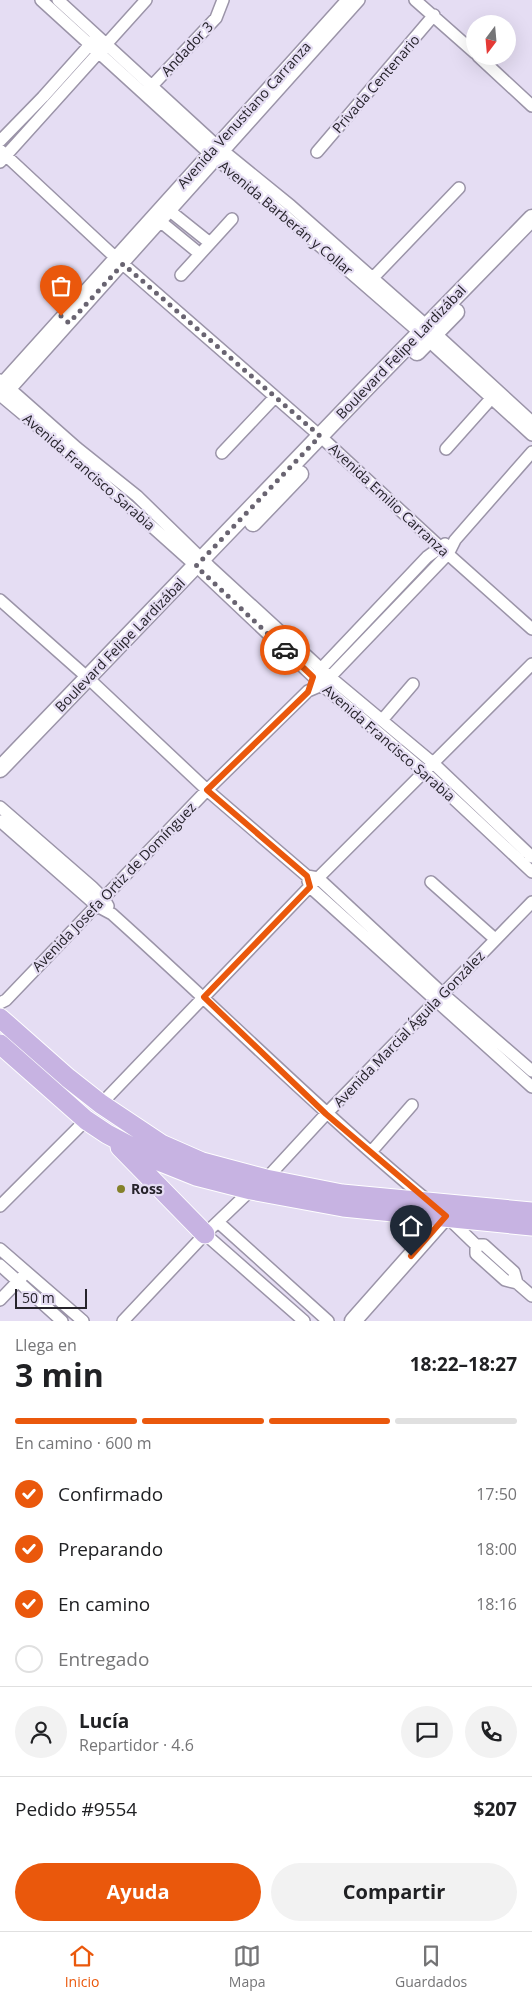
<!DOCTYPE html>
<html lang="es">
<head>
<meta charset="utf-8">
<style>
	:root { --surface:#fff; --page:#f2f2f2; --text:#202124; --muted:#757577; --line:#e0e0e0; --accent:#ea580c }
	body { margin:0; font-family:"Open Sans",sans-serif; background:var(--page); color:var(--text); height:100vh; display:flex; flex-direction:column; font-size:19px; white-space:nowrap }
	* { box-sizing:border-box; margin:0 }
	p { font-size:16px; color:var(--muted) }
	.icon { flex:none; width:28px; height:28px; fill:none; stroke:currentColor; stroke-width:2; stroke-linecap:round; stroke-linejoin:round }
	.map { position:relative; height:1321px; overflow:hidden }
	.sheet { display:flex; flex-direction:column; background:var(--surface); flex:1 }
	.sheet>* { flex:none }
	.needle { width:32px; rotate:196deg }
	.buttons { position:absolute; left:466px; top:15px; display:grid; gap:10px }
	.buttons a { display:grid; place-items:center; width:50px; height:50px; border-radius:50%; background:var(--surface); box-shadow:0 5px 20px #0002; font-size:25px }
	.scale { position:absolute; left:15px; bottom:12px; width:72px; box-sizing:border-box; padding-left:5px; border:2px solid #26232b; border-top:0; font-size:14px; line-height:18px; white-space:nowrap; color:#26232b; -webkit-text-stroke:4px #e5ddf3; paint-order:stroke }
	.pin { position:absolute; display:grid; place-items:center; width:42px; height:42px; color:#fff; margin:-51px -21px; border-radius:50% 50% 50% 0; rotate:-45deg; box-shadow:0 0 5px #0007 }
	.pin .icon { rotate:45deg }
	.courier { position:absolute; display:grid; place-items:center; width:50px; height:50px; margin:-25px; border:4px solid #ea580c; border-radius:50%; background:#fff; color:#222; box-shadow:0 1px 6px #0007 }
	.head em { font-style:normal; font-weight:700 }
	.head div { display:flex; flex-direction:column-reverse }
	.head { display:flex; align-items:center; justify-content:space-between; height:85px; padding:0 15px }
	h1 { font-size:32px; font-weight:700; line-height:38px }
	.bar { display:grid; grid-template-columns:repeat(4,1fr); gap:8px 5px; align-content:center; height:60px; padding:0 15px }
	.bar i { height:6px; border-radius:4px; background:var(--line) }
	.bar .current { background:var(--accent) }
	.bar p { grid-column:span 4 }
	.line { display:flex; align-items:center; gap:12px; padding:0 15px; border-top:1px solid var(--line) }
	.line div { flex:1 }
	.round { display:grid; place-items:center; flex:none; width:52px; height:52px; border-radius:26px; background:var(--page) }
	ol { padding:0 15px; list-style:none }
	li { display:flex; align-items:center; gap:15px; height:55px }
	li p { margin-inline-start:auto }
	li .icon { padding:5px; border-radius:50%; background:var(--accent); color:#fff; stroke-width:4 }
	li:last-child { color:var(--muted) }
	li i { width:28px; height:28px; border:2px solid var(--line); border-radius:50% }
	.primary-button { display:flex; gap:10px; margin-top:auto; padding:10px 15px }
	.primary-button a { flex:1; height:58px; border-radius:30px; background:var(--accent); color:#fff; font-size:20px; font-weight:700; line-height:58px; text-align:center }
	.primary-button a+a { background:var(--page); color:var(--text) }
	.dock { display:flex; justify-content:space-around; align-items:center; height:70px; border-top:1px solid var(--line); background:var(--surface); font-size:14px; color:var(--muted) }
	.dock a { display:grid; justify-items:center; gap:2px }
	.dock .current { color:var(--accent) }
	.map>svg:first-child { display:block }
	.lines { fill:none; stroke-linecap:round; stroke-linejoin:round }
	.street-casing { stroke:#9b94a8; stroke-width:14 }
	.secondary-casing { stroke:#9b94a8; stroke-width:19 }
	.primary-casing { stroke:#fff; stroke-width:21 }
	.street { stroke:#fff; stroke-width:11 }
	.secondary { stroke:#fff; stroke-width:16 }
	.primary { stroke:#c7b3e2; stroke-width:19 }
	.done { stroke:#696471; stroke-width:5; stroke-dasharray:0 9 }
	.route { stroke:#ea580c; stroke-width:6 }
	.poi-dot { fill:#84812a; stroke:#e5ddf3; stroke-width:2 }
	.labels { text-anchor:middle; stroke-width:4.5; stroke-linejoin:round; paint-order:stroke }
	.street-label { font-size:14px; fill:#26232b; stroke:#e5ddf3 }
	.poi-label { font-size:14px; font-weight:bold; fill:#26232b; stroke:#e5ddf3; text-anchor:start }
</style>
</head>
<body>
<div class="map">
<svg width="532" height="1321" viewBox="0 0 532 1321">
	<rect width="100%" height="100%" fill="#e5ddf3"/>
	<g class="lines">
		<g class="street-casing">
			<path id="street" d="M41,0L209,153L283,214L420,333L532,435
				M58,0L216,145L291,206L435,333L532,422
				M415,0L475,53
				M478,56L532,106
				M148,90L216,18L223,0
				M0,141L43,97L95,39
				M0,150L116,258L320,436L440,547L532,629
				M317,152L434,15
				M0,162L146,0
				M170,211L210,243
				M161,222L200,254
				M181,275L232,219
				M368,283L459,188
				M0,380L77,448L137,496L210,567L330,677L433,763L532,857
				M0,385L347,0
				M6,394L359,0
				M0,395L72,455L196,566L322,685L425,772L532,872
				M446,449L496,393
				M222,453L275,397
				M0,600L88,678L207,790L307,876L318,878L443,994L532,1071
				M316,674L427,557L445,544
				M383,719L413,684
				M0,807L92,887L104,899L108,906
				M0,821L97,906L112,914C218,1009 318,1110 428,1201
				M308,881L310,887L532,1087
				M431,882L495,939
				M0,1003L6,1000L207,790L308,691L322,685L330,677L448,554L455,540L532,452
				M101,1104L318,878L532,664
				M371,1152L412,1105
				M266,1179L326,1114L532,902
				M0,1206L86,1120
				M448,1218L476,1245H484L514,1272L517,1283
				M218,1222L328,1321
				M205,1234L304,1321
				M476,1245V1254L505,1280L517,1283L532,1296
				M0,1249L83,1321
				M0,1265L62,1321
				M0,1300L23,1276
				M123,1321L205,1234L251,1190"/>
		</g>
		<g class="secondary-casing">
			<path id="secondary" d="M417,352L456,312
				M253,523L300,474
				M0,769L371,383L532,218
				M353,1321L446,1216"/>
		</g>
		<g class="primary-casing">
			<path id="primary" d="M0,1018L68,1078L101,1104L161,1144L202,1162L266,1179L342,1194L532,1212
				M0,1044L86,1120L107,1134L156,1160L196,1176L251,1190L343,1207L532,1226
				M120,1147L205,1234"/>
		</g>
		<use href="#street" class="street"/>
		<use href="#secondary" class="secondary"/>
		<use href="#primary" class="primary"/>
	</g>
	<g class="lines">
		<path class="done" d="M61,316L69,323L123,264L320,436L196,566L285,650"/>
		<path class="route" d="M285,650L313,677L308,692L207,790L307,876L310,887L204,997L326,1114L446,1216L411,1256"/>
	</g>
	<circle class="poi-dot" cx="121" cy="1189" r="5"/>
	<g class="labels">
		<g class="street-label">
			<text transform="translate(187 49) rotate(-47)" y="5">Andador 3</text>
			<text transform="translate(376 84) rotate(-49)" y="5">Privada Centenario</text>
			<text transform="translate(244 115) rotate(-48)" y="5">Avenida Venustiano Carranza</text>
			<text transform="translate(286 218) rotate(40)" y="5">Avenida Barberán y Collar</text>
			<text transform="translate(401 352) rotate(-46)" y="5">Boulevard Felipe Lardizábal</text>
			<text transform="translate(89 472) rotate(41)" y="5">Avenida Francisco Sarabia</text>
			<text transform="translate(389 500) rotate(43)" y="5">Avenida Emilio Carranza</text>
			<text transform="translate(120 645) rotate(-46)" y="5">Boulevard Felipe Lardizábal</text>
			<text transform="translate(389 743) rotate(41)" y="5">Avenida Francisco Sarabia</text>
			<text transform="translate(114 887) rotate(-46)" y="5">Avenida Josefa Ortiz de Domínguez</text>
			<text transform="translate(409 1029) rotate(-46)" y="5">Avenida Marcial Águila González</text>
		</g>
		<g class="poi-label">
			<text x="131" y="1194">Ross</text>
		</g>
	</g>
</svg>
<div class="buttons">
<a><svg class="needle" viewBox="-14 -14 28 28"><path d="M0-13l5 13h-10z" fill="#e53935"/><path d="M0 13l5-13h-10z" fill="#757577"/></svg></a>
</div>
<div class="scale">50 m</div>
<div class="pin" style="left:61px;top:316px;background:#ea580c"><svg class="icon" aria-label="bag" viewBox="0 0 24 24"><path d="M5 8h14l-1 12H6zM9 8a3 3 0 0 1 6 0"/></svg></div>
<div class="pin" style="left:411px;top:1256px;background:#1f2937"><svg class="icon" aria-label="home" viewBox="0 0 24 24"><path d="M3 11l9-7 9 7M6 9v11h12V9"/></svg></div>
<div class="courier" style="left:285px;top:650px"><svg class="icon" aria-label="car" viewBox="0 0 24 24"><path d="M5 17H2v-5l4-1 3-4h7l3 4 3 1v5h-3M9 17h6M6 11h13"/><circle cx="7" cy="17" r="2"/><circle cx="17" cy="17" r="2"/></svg></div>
</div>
<section class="sheet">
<div class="head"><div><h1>3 min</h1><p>Llega en</p></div><em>18:22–18:27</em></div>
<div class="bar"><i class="current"></i><i class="current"></i><i class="current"></i><i></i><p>En camino · 600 m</p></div>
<ol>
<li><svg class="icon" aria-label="check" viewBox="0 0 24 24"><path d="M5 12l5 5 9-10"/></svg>Confirmado<p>17:50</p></li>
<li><svg class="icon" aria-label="check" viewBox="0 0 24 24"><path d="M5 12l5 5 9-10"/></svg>Preparando<p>18:00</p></li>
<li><svg class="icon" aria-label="check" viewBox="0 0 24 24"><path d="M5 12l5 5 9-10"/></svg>En camino<p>18:16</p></li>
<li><i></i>Entregado</li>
</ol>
<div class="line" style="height:90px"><a class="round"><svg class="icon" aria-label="person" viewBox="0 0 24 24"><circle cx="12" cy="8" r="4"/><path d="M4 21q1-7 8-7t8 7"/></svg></a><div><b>Lucía</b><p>Repartidor · 4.6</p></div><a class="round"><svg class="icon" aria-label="chat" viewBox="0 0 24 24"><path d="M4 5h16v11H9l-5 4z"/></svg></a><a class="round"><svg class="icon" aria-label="phone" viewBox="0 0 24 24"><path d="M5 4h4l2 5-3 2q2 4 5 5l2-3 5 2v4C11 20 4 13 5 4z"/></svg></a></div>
<div class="line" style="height:65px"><div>Pedido #9554</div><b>$207</b></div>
<div class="primary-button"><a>Ayuda</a><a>Compartir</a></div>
</section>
<nav class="dock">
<a class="current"><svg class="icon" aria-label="home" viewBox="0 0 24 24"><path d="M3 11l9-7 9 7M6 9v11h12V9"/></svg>Inicio</a>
<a><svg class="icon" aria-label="map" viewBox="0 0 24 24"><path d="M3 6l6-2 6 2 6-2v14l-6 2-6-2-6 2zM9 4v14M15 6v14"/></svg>Mapa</a>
<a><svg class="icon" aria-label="saved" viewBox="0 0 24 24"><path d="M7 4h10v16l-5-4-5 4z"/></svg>Guardados</a>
</nav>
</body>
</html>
